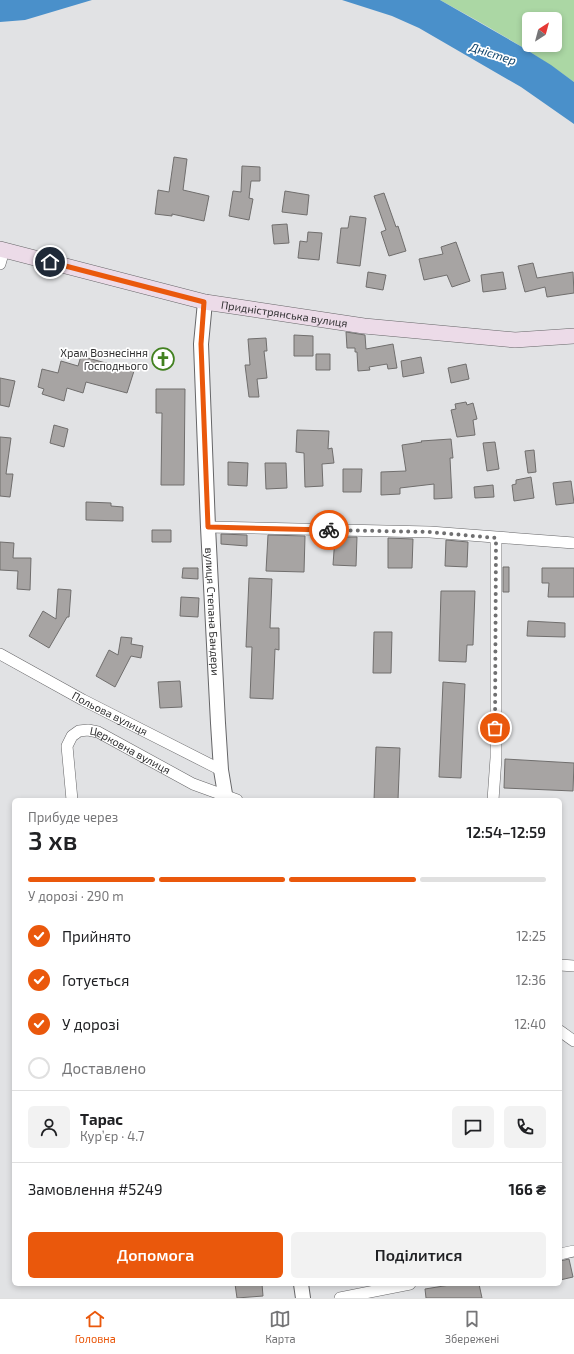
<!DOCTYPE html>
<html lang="uk">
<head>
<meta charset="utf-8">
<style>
	:root { --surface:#fff; --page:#f2f2f2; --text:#202124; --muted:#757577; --line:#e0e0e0; --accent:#ea580c }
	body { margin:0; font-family:"Exo 2",sans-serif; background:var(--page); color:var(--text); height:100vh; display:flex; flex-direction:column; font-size:15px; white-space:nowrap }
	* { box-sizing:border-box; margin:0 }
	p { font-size:13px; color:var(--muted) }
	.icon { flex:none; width:22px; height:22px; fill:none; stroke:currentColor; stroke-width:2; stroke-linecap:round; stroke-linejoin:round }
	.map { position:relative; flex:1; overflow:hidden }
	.panel { position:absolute; left:12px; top:798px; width:550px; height:488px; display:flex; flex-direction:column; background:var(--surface); border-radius:6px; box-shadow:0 2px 6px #0003 }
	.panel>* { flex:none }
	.needle { width:26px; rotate:36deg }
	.tools { position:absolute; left:522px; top:12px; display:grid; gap:8px }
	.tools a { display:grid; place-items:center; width:40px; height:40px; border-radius:6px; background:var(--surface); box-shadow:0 2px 6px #0003; font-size:20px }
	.pin { position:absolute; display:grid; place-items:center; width:34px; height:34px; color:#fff; margin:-17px; border:2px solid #fff; border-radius:50%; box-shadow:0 1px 4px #0007 }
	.courier { position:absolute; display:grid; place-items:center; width:40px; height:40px; margin:-20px; border:3px solid #ea580c; border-radius:50%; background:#fff; color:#222; box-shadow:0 1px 5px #0007 }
	.summary em { font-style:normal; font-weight:600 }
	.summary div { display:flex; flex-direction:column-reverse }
	.summary { display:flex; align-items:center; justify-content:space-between; height:68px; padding:0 16px }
	h1 { font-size:26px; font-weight:600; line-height:30px }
	.bar { display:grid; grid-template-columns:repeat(4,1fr); gap:6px 4px; align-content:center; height:48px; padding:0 16px }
	.bar i { height:5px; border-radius:3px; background:var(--line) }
	.bar .active { background:var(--accent) }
	.bar p { grid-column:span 4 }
	.line { display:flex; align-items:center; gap:10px; padding:0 16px; border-top:1px solid var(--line) }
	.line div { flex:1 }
	.round { display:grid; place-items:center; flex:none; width:42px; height:42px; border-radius:6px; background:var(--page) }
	ol { padding:0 16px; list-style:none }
	li { display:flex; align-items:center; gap:12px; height:44px }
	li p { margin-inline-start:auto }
	li .icon { padding:4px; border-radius:50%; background:var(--accent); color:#fff; stroke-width:4 }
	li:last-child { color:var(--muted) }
	li i { width:22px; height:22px; border:2px solid var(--line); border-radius:50% }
	.cta { display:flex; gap:8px; margin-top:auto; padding:8px 16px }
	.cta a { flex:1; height:46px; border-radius:6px; background:var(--accent); color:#fff; font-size:16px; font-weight:600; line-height:46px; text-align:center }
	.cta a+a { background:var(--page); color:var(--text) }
	.tabs { display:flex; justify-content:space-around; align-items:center; height:56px; border-top:1px solid var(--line); background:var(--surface); font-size:11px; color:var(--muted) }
	.tabs a { display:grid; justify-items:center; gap:2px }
	.tabs .active { color:var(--accent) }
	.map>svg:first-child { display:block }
	.green { fill:#abd7a4; fill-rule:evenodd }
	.water { fill:#4a90ca }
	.building { fill:#a7a4a3; stroke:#706e6d }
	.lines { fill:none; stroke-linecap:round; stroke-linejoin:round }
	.minor-casing { stroke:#666668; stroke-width:12 }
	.tertiary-casing { stroke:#666668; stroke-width:16 }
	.secondary-casing { stroke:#666668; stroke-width:16 }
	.minor { stroke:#fff; stroke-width:11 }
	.tertiary { stroke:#fff; stroke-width:14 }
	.secondary { stroke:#ecdbe8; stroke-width:15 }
	.done { stroke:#6f6f70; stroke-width:4; stroke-dasharray:0 7.2 }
	.route { stroke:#ea580c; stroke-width:5 }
	.labels { text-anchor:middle; stroke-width:3.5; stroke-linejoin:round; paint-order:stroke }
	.street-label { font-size:11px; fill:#313132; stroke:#fff }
	.poi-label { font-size:11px; fill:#313132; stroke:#fff; text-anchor:end }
	.water-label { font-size:12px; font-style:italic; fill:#13476f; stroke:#fff }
</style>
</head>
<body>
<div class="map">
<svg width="574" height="1298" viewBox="0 0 574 1298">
	<rect width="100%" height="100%" fill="#e1e2e4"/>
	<path class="green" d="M440,0H574V82C532,51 486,25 440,0ZM529,19H555V45H529Z"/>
	<path class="water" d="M0,0H92L25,20L0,22Z
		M342,0H440L522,47L551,65L574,82V124L521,87L419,28L392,16Z"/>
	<path class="building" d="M174,157L187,159L183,190L209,196L204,221L172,214V216L155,214L158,190L169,192Z
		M242,166L260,167V181H251L249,198L253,199L249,220L229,216L233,191L241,192Z
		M285,191L309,195L307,215L282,212Z
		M384,193L396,227L398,226L406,251L389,256L381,232L386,230L374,196Z
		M350,216L366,218L360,266L337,263L341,228H348Z
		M287,224L289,243L274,244L272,225Z
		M308,232L322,233L319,260L298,258L300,241L307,242Z
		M456,242L470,281L452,287L447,275L424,280L419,259L443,254L441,247Z
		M533,263L537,278L573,272L574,293L547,297L545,287L525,292L518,266Z
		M368,272L386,275L383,290L366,287Z
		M503,272L506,289L483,292L481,275Z
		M346,332L365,335L366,349L393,344L397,368L388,369L387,364L369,367L370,370L358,371L357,352H355V348H347Z
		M294,335L313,336V356H294Z
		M266,338L267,351H264L267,378L257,379L259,397H249L245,365H250L248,339Z
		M316,354H330V370H316Z
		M81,356L134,371L127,393L86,382L83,393L67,388L64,401L42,394L44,389L38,387L42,369L58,373L61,361L78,366Z
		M421,357L424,373L403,377L401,361Z
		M466,364L469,379L451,383L448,368Z
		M0,378L15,381L9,407L0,405Z
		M156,389H185L184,485H161L162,413H156Z
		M466,402L467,405L473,403L477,419L473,420L475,435L457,437L451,410L456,409L455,404Z
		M54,425L68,429L64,447L50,443Z
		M297,430L329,431L328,449L332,448L334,463L322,464L323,486L305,487L304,453L296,452Z
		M0,437L11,438L6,474H13L10,497L0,496Z
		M451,439L453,458H450L452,498L434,499V484L400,488V494L381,495V472L406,471L402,445L422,442L421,441Z
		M495,442L499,469L487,471L483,443Z
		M534,450L536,472L528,473L525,451Z
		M228,462L248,463L247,486L228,485Z
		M265,463H286L287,488L266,489Z
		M343,469H362L361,492H343Z
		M531,477L534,498L514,501L512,485L516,484V480Z
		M571,481L574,503L556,505L553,483Z
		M493,485L494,497L475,498L474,487Z
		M86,502L111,503V506L123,507V521L86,520Z
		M152,530H171V542H152Z
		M221,534L247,535V546L221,544Z
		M268,535L305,536L304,572L266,571Z
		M335,537H357L356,566L333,565Z
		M388,538L413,539L412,568H388Z
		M446,540L468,542L467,567L445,566Z
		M0,542L14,543L13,558H31L30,590L17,589L18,571L0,570Z
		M503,567H509V592H503Z
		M183,568H198V579L182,578Z
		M542,568H574V597H548L549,583H542Z
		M249,578L272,579L270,628H279V650L275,649L273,699L250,698L252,647H246Z
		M58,589L71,590L69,617H67L49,648L29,636L43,611L56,619Z
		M441,591H475L473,645H467L466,662L439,661Z
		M181,597L199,598L198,617L180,616Z
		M528,621L565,623V637L527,636Z
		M374,632H392L391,673H373Z
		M121,637L132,638L131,644L143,646L141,658L131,656L115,687L96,676L109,650L118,655Z
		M180,681L182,707L160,708L158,682Z
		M443,682L465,684L461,778L439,777Z
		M376,747L400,748L398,800H374Z
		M505,759L574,763L573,791L504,788Z
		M569,1259L573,1277L560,1280V1261Z
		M235,1284H262L263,1296L237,1298Z
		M456,1284H479L482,1298H426L425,1289Z"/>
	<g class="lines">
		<g class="minor-casing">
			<g id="minor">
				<path d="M0,264L4,250"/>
				<path d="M208,527L430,532L574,543"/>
				<path id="s1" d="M0,654L83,700L221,770"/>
				<path id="s2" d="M72,800L67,746L72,736L79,731L88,730L98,732L193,784L237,800"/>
				<path d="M493,800L496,758V538"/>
				<path d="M560,965L574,966"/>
				<path d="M560,1031L574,1041"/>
				<path d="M560,1254L574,1251"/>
				<path d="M340,1298L410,1284"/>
			</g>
		</g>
		<g class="tertiary-casing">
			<g id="tertiary">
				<path id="s3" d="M205,302L201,344L208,527L218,723L221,770L226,800"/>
				<path d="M301,1284L303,1298"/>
			</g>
		</g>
		<g class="secondary-casing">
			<g id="secondary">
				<path id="s4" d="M0,249L205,302L364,326L515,340L574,336"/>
			</g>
		</g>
		<use href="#minor" class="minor"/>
		<use href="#tertiary" class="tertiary"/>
		<use href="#secondary" class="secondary"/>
	</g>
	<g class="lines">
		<path class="done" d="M329,530L430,532L496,538L495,728"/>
		<path class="route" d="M50,262L204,302L201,344L208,527L329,530"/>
	</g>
	<defs>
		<g id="church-ring" transform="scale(1.15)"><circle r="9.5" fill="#fff" stroke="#428120" stroke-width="1.5"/><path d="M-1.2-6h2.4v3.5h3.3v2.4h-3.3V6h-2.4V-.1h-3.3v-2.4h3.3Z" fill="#428120"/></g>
	</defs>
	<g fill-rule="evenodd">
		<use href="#church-ring" x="163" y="359"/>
	</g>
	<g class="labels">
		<g class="street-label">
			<text dy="4" stroke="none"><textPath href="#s4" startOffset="292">Придністрянська вулиця</textPath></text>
			<text dy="4" stroke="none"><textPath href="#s3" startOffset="310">вулиця Степана Бандери</textPath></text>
			<text dy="4" stroke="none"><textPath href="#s1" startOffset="125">Польова вулиця</textPath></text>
			<text dy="4" stroke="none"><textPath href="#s2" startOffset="130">Церковна вулиця</textPath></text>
		</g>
		<g class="poi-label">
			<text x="148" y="357">Храм Вознесіння<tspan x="148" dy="13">Господнього</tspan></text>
		</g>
		<g class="water-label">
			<text transform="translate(493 54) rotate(18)" y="4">Дністер</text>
		</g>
	</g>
</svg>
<div class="tools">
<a><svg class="needle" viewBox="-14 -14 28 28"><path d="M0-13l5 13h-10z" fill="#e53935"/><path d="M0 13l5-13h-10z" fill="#757577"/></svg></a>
</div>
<div class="pin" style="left:495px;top:728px;background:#ea580c"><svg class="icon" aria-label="bag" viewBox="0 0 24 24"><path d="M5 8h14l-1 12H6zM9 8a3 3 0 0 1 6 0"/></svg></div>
<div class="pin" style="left:50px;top:262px;background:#1f2937"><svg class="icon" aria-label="home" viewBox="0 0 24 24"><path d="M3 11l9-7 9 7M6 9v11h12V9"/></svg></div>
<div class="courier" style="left:329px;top:530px"><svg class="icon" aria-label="bike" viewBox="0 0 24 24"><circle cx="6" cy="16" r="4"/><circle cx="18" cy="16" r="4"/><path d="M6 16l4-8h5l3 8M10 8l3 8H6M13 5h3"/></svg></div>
<section class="panel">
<div class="summary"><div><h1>3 хв</h1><p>Прибуде через</p></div><em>12:54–12:59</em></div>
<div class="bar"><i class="active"></i><i class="active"></i><i class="active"></i><i></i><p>У дорозі · 290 m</p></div>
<ol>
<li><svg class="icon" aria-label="check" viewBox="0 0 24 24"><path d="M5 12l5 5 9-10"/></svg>Прийнято<p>12:25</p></li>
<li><svg class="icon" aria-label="check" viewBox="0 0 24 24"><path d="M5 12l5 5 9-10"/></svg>Готується<p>12:36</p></li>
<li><svg class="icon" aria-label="check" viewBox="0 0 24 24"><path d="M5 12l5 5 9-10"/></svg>У дорозі<p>12:40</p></li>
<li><i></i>Доставлено</li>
</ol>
<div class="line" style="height:72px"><a class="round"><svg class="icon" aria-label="person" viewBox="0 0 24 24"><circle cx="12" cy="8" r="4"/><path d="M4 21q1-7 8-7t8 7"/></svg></a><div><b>Тарас</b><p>Кур’єр · 4.7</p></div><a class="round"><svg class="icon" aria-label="chat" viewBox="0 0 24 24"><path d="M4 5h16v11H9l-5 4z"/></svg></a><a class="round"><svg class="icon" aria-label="phone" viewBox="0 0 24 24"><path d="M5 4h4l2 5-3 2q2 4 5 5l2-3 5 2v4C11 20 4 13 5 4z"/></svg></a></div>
<div class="line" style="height:52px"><div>Замовлення #5249</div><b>166 ₴</b></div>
<div class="cta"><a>Допомога</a><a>Поділитися</a></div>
</section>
</div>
<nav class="tabs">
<a class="active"><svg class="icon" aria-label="home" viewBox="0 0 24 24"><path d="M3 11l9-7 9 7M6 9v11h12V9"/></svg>Головна</a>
<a><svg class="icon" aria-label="map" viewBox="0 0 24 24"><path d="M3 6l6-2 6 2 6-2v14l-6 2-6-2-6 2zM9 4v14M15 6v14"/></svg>Карта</a>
<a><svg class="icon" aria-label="saved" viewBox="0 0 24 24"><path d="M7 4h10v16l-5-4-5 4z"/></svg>Збережені</a>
</nav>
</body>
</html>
